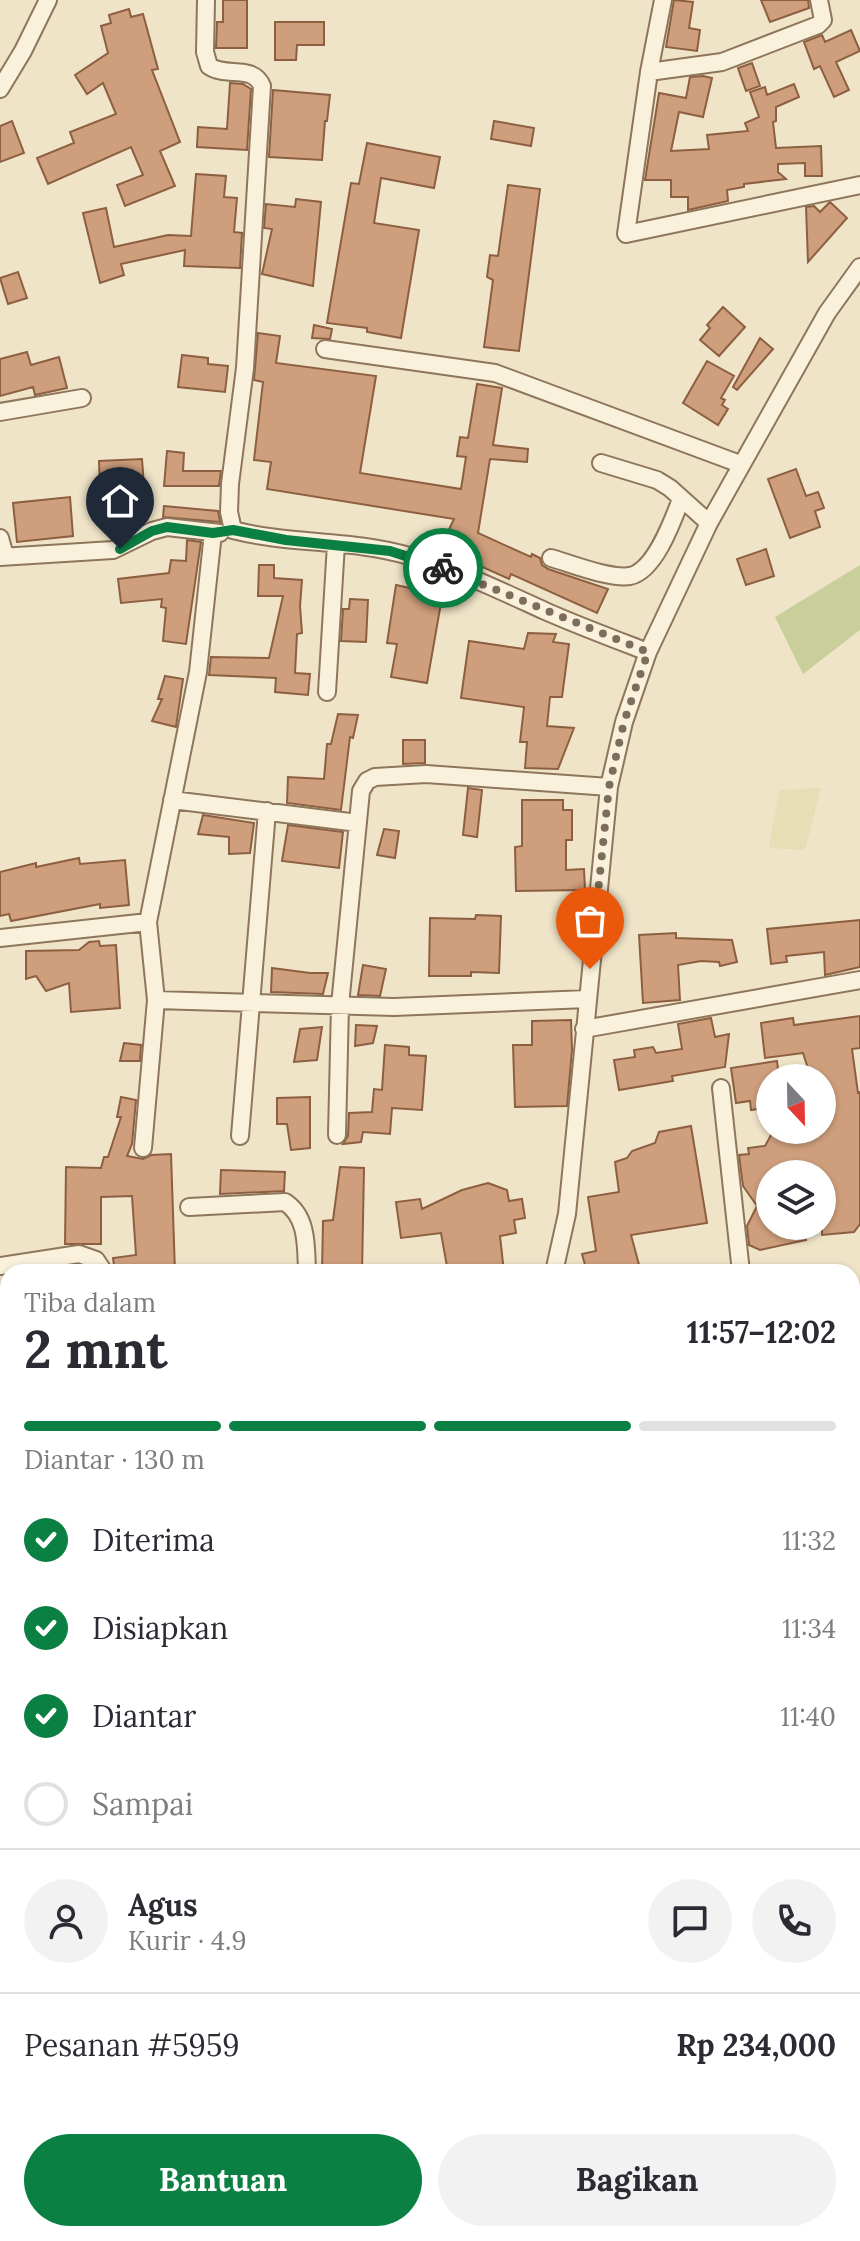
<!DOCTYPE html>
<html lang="id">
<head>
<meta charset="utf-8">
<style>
	:root { --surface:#fff; --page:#f2f2f3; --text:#2b2b33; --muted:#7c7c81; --line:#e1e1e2; --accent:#0b8043 }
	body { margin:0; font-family:Lora,serif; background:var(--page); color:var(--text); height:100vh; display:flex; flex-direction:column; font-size:30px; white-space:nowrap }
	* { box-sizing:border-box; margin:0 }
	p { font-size:26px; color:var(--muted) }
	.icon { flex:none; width:44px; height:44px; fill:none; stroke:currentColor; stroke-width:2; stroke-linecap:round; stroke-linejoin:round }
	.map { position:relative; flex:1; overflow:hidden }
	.details { position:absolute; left:0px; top:1264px; width:860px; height:978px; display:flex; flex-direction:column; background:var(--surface); border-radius:24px 24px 0 0; box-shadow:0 2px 6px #0004 }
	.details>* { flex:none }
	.needle { width:52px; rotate:158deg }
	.buttons { position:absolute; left:756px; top:1064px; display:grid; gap:16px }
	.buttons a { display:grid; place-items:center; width:80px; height:80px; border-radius:50%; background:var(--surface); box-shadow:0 2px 6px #0004; font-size:40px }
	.pin { position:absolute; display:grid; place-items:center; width:68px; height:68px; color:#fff; margin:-82px -34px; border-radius:50% 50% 50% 0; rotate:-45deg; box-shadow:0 0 8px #0007 }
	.pin .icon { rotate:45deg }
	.courier { position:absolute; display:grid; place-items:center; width:80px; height:80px; margin:-40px; border:6px solid #0b8043; border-radius:50%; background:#fff; color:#222; box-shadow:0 2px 10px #0007 }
	.head em { font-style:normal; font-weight:700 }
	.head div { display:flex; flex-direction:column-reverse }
	.head { display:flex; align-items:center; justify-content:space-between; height:136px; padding:0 24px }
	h1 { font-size:52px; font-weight:700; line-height:60px }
	.bar { display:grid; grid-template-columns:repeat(4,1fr); gap:12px 8px; align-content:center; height:96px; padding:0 24px }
	.bar i { height:10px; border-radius:6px; background:var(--line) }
	.bar .active { background:var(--accent) }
	.bar p { grid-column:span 4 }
	.line { display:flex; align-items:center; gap:20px; padding:0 24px; border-top:2px solid var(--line) }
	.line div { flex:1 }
	.round { display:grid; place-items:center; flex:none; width:84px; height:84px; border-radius:42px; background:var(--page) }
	ol { padding:0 24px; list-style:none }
	li { display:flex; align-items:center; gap:24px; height:88px }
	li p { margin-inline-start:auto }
	li .icon { padding:8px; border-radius:50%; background:var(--accent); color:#fff; stroke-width:4 }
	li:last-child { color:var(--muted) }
	li i { width:44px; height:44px; border:4px solid var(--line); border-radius:50% }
	.action { display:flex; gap:16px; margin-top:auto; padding:16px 24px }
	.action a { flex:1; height:92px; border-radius:48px; background:var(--accent); color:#fff; font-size:32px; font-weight:700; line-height:92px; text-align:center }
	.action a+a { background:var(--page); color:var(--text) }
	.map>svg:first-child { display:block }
	.farmland { fill:#e6deb5 }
	.green { fill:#c9cf9b }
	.building { fill:#cf9f7d; stroke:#8d5f41; stroke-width:2 }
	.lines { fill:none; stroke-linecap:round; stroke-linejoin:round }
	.minor-casing { stroke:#8d765c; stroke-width:20 }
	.minor { stroke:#faf1dc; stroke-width:16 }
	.done { stroke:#7c6e5b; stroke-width:8; stroke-dasharray:0 14.4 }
	.route { stroke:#0b8043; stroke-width:10 }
</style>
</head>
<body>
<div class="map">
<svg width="860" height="2241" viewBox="0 0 860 2241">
	<rect width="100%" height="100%" fill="#f0e4c8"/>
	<path class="farmland" d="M821,788L805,850L769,848L779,790Z"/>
	<path class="green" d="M860,565V630L803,674L775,617Z"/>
	<path class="building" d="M223,0H247V48H216L217,22H223Z
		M674,0L693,2L689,28L700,30L697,51L666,47Z
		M761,0H808L809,8L770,22Z
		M129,9L131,17L143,14L158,69L152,70L180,142L160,151L175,186L125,206L117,185L143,175L131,147L48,184L37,158L74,143L70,132L116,114L103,83L87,94L75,75L108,53L101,26L111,23L109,15Z
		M275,22H324V45H297L296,60H275Z
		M851,30L860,51L836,62L849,90L834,97L820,66L814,69L804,42L822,35L825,42Z
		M752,63L760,86L746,91L738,68Z
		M703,76L712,78L703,117L679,112L671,151L709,149L707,135L748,131L745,123L759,117L750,92L765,87L767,95L794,84L799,97L776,107V121L773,122L776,148L821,146L822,176H805V163L778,164V172L786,179L744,184V187L727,190L728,201L688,210V197H671V180H645L659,93L686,98L690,77Z
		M230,83L243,84L251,89L247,150L197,147L198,127L227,129Z
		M273,90L330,95L327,121H325L322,160L269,157Z
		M12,121L24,153L0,162V126Z
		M494,121L534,128L531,146L491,139Z
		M367,143L440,157L434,188L381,178L374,223L419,230L401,338L367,332V328L327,323L351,183L359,184Z
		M196,174L226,176L224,197L237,198L234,232L242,233L240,268L184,266L185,250L121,264L124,275L100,283L83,213L106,208L114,247L168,235L191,236Z
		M508,185L540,189L519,351L484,347L493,280L487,277L490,255L498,256Z
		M296,199L321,202L313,286L262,274L272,229L264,228L266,204L295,207Z
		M830,202L847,218L808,262L806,207L814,206L820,212Z
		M18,272L27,298L8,304L0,278Z
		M723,307L745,327L719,356L700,340L710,328L707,325Z
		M314,325L332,329L330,339L312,338Z
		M258,333L280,336L276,363L376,376L360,473L461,489L466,457L457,456L460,437L468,438L477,384L502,388L493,445L528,449L527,462L490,459L478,533L531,557L532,554L540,558L542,565L548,569L608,589L597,613L511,574L509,579L440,548L454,519L267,489L271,462L254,460L263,382L254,380Z
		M760,338L773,349L737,390L733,387Z
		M27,352L31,365L59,357L67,388L35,395L33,387L0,396V359Z
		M182,355L208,358V364L228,366L225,392L178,387Z
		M707,361L734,376L721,398L725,400L722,405L728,409L718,425L683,403Z
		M167,451L184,453L183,471H221L219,486H164Z
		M142,459L144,486L100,490L99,461Z
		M796,469L806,496L818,492L824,508L815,511L820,527L790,538L768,479Z
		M70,497L73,536L17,542L13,503Z
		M164,506L218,511L220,522L163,517Z
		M187,540L201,542L186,644L163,641L166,608L161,607L162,599L121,603L118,579L169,573L171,560L186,561Z
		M766,549L774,576L746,585L737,559Z
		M259,565H274V578L302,580L300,606L302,633L297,634L295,673L310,674L308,695L275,692L276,678L209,675L211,657L269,658L283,596H258Z
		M412,575L445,580L427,683L391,677L397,644L387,643L396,585L410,588Z
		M350,599L368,600L366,642L341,641L343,609H349Z
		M528,633L556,634L553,642L569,644L562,697H550L547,726L574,728L558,769L525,768L527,742H520L524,707L461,698L469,641L524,649Z
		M165,676L183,679L176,727L152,721L162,699H158Z
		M338,714L358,715L353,738L350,737L341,810L287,803L288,777L324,779L327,744H331Z
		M403,740H425V763L403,764Z
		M468,788L482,790L477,837L463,835Z
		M522,800H563V810H572V840H566V870L584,869L585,890L516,891L515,847L522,846Z
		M203,815L254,823L250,853L229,854V837L198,834Z
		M288,825L343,832L339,868L282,861Z
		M384,829L399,831L395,858L377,855Z
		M79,858L80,864L125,860L129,905L100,908V904L11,921L9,914L0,916V872L36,863V867Z
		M476,915L501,916L499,973L471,972V976H429L430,918L475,919Z
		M860,920V967L825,975L824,952L786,956L787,962L771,964L767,929Z
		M676,933V938L732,940L737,962L720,966L719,962L701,961L678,965L680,1000L643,1003L639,935Z
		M99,941L100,946L116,945L120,1008L71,1012L69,983L46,991L36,976L26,979V951L79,950L89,942Z
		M363,965L386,969L380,996L358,995Z
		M272,968L310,973H328L323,994L271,992Z
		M860,1016V1048L852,1049L858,1093L860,1092V1224L854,1232L822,1235V1174H770V1226H803L806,1240L760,1250L749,1245L747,1226L757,1206L743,1186L739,1155L749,1154L748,1148L765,1146L771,1135L792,1130H822V1078H811L803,1053L765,1058L761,1023L793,1018L794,1025Z
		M711,1018L715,1037L729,1034L725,1067L672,1076L673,1081L619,1090L614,1060L635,1057L634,1050L653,1047L656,1053L682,1049L678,1024Z
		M571,1020L572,1050L567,1106L515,1107L513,1045H532V1021Z
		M356,1025L377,1026L373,1043L355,1046Z
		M322,1027L317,1060L294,1062L300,1029Z
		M124,1043L141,1045L140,1061H120Z
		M385,1045L409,1047V1055L426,1056L422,1110L392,1108L390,1134L363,1132L361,1142L343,1144L348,1136L349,1113L372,1112L374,1089L382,1090Z
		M777,1061L779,1078H770V1107L751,1110L750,1101L736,1103L731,1068Z
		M121,1097L136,1100L132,1144L127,1156L143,1159L151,1155L171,1154L175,1272H137V1270L115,1272L113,1258L136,1255L132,1196L101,1197V1244H65L66,1167L101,1168L104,1157H108L121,1117H117Z
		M310,1097V1148L291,1150L287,1124H277V1098Z
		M691,1126L707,1223L631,1235L641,1272H587L582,1254L596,1251L588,1197L619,1192L615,1162L627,1158L632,1151L655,1143L659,1132Z
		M340,1167L364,1168L362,1272H322L323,1221L333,1220Z
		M221,1170L285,1172L284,1191L220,1194Z
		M488,1183L507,1190L509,1201L522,1199L525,1218L514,1220L516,1233L500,1236L504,1272H448L441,1233L401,1238L396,1202L420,1199L422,1209L462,1190Z"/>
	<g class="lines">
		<g class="minor-casing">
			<path id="minor" d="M206,0L205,52L209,66C226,78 253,64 262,86L245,368L230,484L229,512L233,530C291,545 352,539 409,556C456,569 501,591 545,611C579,626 614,639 648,652
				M663,0L649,72L626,234L860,185
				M649,72L722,62L818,25L823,20L819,0
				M0,89L23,51L48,0
				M325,349L495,373L740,464
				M0,412L82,398
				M601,463L657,480L670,488L709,523
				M0,538L5,556
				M0,557L113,550L152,531L167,527L220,533
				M551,558C572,564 609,579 630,576C655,571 673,520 681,499
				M327,692L336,544
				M172,800L358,823
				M0,938L148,922
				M156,1000L394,1007L587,999
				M584,1029L860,980
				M721,1088L741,1272
				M337,1135L340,1005L361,791L367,781L375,777L426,774L609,787
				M240,1136L267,811
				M143,1148L156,1000L148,922L198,672L213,533
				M189,1207L285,1202C308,1217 306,1247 307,1272
				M0,1266L79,1254L96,1260L104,1272
				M554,1272L567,1214L609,787L624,722L648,652L709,523L827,313L860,267
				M852,1354L860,1353
				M852,1473L860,1472
				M852,1574L860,1629
				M0,1601L8,1599
				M852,1678L860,1677
				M0,1751L8,1749
				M852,1794L860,1793
				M0,1889L7,1888
				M852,1913L860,1911
				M0,2068L8,2066
				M348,2234L350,2241
				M729,2234L730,2241"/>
		</g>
		<use href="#minor" class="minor"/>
	</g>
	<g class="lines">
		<path class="done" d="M443,568L648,652L624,722L609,787L590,969"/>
		<path class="route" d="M120,549L152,531L167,527L213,533L233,530L286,540L390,551L443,568"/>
	</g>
</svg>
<div class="buttons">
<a><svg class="needle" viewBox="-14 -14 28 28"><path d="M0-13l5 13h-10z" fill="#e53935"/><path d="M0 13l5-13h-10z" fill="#7c7c81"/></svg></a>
<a><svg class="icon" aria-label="layers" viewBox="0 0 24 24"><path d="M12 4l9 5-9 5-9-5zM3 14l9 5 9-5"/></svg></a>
</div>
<div class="pin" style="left:590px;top:969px;background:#ea580c"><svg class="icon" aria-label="bag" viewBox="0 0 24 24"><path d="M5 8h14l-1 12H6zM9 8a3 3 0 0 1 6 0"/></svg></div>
<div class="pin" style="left:120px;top:549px;background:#1f2937"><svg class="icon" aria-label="home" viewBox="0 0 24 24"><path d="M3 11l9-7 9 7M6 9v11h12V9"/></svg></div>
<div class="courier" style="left:443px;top:568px"><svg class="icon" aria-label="bike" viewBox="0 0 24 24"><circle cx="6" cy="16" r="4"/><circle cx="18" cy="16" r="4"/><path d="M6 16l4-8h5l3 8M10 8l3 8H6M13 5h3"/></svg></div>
<section class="details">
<div class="head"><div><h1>2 mnt</h1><p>Tiba dalam</p></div><em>11:57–12:02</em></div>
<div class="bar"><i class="active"></i><i class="active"></i><i class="active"></i><i></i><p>Diantar · 130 m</p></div>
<ol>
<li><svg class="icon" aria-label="check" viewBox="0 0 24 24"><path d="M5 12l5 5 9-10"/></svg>Diterima<p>11:32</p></li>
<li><svg class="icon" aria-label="check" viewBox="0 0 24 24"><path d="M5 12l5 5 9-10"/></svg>Disiapkan<p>11:34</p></li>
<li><svg class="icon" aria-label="check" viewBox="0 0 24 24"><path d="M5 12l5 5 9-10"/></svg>Diantar<p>11:40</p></li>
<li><i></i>Sampai</li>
</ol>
<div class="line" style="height:144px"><a class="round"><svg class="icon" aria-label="person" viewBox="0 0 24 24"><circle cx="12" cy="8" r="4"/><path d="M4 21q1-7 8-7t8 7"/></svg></a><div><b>Agus</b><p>Kurir · 4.9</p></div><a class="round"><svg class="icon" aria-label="chat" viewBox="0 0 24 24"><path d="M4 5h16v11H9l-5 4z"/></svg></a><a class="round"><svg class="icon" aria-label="phone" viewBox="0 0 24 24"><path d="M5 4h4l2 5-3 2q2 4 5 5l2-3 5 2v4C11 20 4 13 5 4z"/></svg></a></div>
<div class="line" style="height:104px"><div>Pesanan #5959</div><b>Rp 234,000</b></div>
<div class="action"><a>Bantuan</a><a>Bagikan</a></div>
</section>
</div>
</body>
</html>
